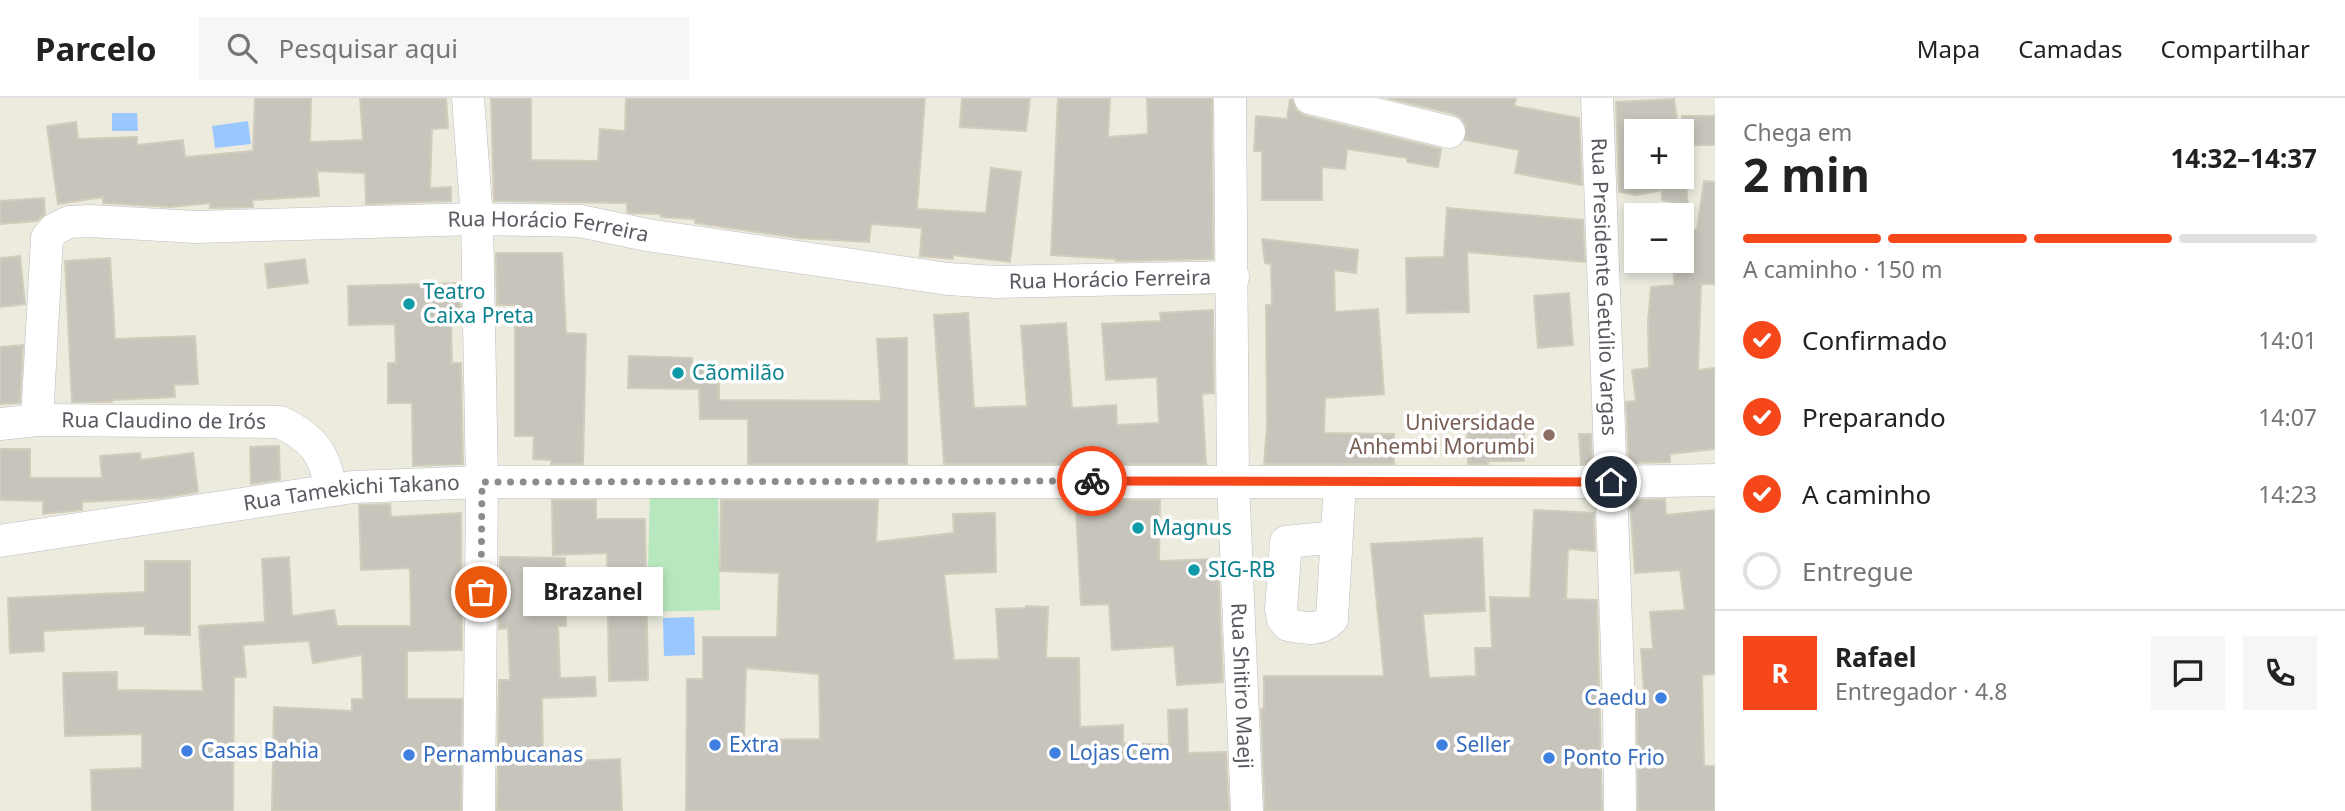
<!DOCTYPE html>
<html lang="pt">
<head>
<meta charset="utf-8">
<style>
	:root { --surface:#fff; --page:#f6f6f6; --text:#222; --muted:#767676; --line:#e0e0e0; --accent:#f6471a }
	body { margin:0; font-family:"Noto Sans",sans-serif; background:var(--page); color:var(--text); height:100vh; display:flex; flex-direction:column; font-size:26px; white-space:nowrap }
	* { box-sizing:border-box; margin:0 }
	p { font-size:23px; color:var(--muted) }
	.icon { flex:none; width:38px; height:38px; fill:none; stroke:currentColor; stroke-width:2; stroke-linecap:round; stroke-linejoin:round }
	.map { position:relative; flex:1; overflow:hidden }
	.sheet { display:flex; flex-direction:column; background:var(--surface); width:630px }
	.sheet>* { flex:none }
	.tools { position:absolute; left:1624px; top:21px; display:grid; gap:14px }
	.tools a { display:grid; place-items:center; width:70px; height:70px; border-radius:0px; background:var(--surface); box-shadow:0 4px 10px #0003; font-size:35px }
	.pin { position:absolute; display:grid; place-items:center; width:60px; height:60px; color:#fff; margin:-30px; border:4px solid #fff; border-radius:50%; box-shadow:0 2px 7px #0007 }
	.courier { position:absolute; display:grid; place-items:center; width:70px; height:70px; margin:-35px; border:5px solid #f6471a; border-radius:50%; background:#fff; color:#222; box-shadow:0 2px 9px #0007 }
	.bubble { position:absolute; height:49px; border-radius:0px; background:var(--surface); box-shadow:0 4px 10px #0003; font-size:23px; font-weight:700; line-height:49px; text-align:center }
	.summary em { font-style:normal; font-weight:700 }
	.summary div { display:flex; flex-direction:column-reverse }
	.summary { display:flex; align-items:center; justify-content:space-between; height:119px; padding:0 28px }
	h1 { font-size:46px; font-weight:700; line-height:52px }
	.bar { display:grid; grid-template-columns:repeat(4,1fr); gap:10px 7px; align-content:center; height:84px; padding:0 28px }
	.bar i { height:9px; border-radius:5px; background:var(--line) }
	.bar .selected { background:var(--accent) }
	.bar p { grid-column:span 4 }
	.line { display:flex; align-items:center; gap:18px; padding:0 28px; border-top:2px solid var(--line) }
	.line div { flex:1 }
	.round { display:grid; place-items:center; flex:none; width:74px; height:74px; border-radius:0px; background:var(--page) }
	ol { padding:0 28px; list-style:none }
	li { display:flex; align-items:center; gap:21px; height:77px }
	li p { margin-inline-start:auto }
	li .icon { padding:7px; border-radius:50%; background:var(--accent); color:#fff; stroke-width:4 }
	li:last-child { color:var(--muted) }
	li i { width:38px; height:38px; border:4px solid var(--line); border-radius:50% }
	header { display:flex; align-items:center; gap:42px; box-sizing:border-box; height:98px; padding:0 35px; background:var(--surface); border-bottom:2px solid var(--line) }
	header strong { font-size:33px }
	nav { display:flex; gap:38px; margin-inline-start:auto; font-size:24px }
	.search { width:490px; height:63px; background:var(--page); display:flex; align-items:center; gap:18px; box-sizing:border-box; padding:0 24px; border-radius:0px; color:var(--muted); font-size:26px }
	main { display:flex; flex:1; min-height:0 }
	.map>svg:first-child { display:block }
	.green { fill:#b7e7bd }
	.water { fill:#9bc7ff }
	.building { fill:#c7c5bb; stroke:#d1cdbc; stroke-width:2; fill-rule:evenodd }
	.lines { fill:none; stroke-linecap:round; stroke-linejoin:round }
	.minor-casing { stroke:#bbbdc4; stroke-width:33 }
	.minor { stroke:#fff; stroke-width:32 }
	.done { stroke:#8b8d8d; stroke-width:7; stroke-dasharray:0 12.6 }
	.route { stroke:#f6471a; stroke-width:9 }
	.culture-dot { fill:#0f9aa8; stroke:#fff; stroke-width:2.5 }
	.education-dot { fill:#8d6e63; stroke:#fff; stroke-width:2.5 }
	.shop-dot { fill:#3f7fe0; stroke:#fff; stroke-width:2.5 }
	.labels { text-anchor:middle; stroke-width:7; stroke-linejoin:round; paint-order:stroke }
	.street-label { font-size:21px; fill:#575a61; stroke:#fff }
	.culture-label { font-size:21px; fill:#0d838f; stroke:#fff; text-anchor:start }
	.education-label { font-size:21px; fill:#785e54; stroke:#fff; text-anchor:end }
	.shop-label { font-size:21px; fill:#366cbe; stroke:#fff; text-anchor:start }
</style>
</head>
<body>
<header>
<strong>Parcelo</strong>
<div class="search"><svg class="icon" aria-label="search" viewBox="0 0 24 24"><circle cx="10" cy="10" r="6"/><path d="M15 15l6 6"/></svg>Pesquisar aqui</div>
<nav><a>Mapa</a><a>Camadas</a><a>Compartilhar</a></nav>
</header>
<main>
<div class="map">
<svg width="1715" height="713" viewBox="0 0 1715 713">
	<rect width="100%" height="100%" fill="#ecebde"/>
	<path class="green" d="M650,392H718L720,512L647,514Z"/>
	<path class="water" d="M112,15H137L138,33H112Z
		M248,23L251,46L215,50L212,28Z
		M694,519L695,557L664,558L663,520Z"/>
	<path class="building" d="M255,0H311L310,44L363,42L360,0H446L448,30L432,31L430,90L451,89V103L366,106L365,75L317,73L319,98L252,102L253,109L210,110V105L170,109L103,105V99L58,106L47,28L76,24L78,41L137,39V47L183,42L185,59L253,53Z
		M491,0H531V62L598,63L600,31L625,33L626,0H925L917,111L986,115L991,70L1021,74L1010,164L953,157V161L920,158L922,130L871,126L869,144L798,140L695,125V121L661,119V116L629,115L627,114V105L494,103Z
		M962,0H1030L1026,33L960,29Z
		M1058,0H1110L1108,39L1148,36L1147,0H1212L1213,161L1116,163V161L1051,157Z
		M1387,0H1516L1514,8L1579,20L1582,87L1515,75L1519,52L1465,42L1466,28L1462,21L1454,16Z
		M1674,1L1679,33H1636V79H1685L1688,107L1662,102V92L1637,97L1619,94L1616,4Z
		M1290,2H1292L1297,13L1306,18L1441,51L1438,69L1407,64V60L1347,51L1345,71L1322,69V102H1262V53H1254L1256,18L1287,21Z
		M1682,18H1715V47H1682Z
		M1704,83L1715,84V186H1701L1698,272L1715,270V351L1670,356V364L1629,365L1626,304L1636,303L1632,272L1649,270L1648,224L1651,189L1674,187V163H1682V130L1697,132Z
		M44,100L45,116L37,123L0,126V103Z
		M1447,110L1583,122L1585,164L1467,154L1469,214L1407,215L1406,160L1444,159Z
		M1262,141L1358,152L1356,175L1334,172L1335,214L1378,211L1384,296L1325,300L1324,335L1394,336V366H1264L1267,328L1266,207H1272L1271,166L1265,165Z
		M496,155H562L566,235L586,236L583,366H551V362L533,361L534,338H515V207H497Z
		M20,158L25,206L0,209V160Z
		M110,160L115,241L195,238L198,286L174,287L175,299L111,302L112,304H72L65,163Z
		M305,161L308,185L268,190L265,166Z
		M460,185L461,225H451L452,265H461L463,366L413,368L412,305H388V265H396L395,226L349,227L348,188Z
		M1569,195L1573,247L1538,250L1534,198Z
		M1213,212L1214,295L1202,296L1206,366H944L934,217L968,215L974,310L1027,308L1021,228L1066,225L1072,310L1116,307L1117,327L1159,325L1157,279L1106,282L1102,226L1161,223L1160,215Z
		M907,240V366H748V321H700L699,291L628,290L629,258L692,260V269L719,268V302L881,303L877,241Z
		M23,247L20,305L0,306V249Z
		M1505,328H1524V363H1488V366H1468L1467,332L1505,331Z
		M1579,336H1591L1592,366H1581Z
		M279,348L280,382L251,386L250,349Z
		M0,351H30V380H102L100,358L140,355L141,362L193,355L198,394L160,400L82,404V412L43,416V403L0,402Z
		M1665,401L1666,417L1715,412V576L1702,577L1704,668H1715V713H1638L1637,610L1645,609L1641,551H1653L1650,514L1685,512L1680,472L1635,475L1630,402Z
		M552,402H596V421H645L648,582L609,583L607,455L553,457Z
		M721,402H878L876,444L954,435L953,416L995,415L996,474L944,476L954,562L999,561L996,511L1026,510V508L1048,509L1046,560H1079L1080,629L1123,627V645L1169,647L1168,612L1187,611L1188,655L1226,654L1229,713H686L687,581H703V539H777L779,475L720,473ZM746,570L819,576L820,641L744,642Z
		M1116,402H1160L1159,463L1218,461L1223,584L1177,587L1174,548L1112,552L1109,506L1081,507L1076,411L1116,409Z
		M390,406L391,419L461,415L462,552L407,553V601H462L461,713H272L274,609L352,613V601H363L362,557L313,565L309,543L243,547L246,579H234L233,713H92L91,672L142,670V636L65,638L63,575L117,574V592L203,593L199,528L265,524L262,461L289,459L292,518L334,512L337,528H411L410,470L361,472L359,407Z
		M1534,412L1594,415L1595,453L1568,451L1566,501L1597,502L1602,713H1265L1261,611H1264V578H1384L1371,446L1482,440L1485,513L1423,516L1429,580L1476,578L1475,550H1492L1490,499L1530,500Z
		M500,459L565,460L566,528H558L560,580L595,579L596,598L542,600L543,664L620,661L622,713H497L499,582H510L508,530L499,531Z
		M145,463H190V537L145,536V528L43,533L44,553L10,555L8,500L145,494Z"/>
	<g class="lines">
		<g class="minor-casing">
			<g id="minor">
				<path d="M468,0L477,121L482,384L479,713"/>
				<path id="s1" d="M1230,0L1233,383L1247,713"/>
				<path d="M1310,0L1449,34"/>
				<path id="s2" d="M1597,0L1619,607L1620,713"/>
				<path id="s3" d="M37,322L47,140L55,131L69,124L90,123L196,129L477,121L580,123L647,137L948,181L996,184L1233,179"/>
				<path id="s4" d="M0,326L37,322L280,324C313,340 325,355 331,392"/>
				<path d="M1336,439L1286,444L1281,511L1283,521L1288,527C1305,530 1319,534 1332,521L1340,384"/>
				<path id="s5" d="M0,443L353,389L482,384H1611L1715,382"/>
			</g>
		</g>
		<use href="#minor" class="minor"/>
	</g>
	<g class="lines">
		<path class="done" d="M481,494L482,384L1092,383"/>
		<path class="route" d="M1092,383L1611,384"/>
	</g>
	<g class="culture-dot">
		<circle cx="409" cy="206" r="7"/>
		<circle cx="678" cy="275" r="7"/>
		<circle cx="1138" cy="430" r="7"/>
		<circle cx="1194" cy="472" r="7"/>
	</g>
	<circle class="education-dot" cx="1549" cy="337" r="7"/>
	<g class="shop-dot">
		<circle cx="1661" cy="600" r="7"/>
		<circle cx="715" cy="647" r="7"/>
		<circle cx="1442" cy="647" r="7"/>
		<circle cx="187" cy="653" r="7"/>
		<circle cx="1055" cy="655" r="7"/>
		<circle cx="409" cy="657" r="7"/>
		<circle cx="1549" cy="660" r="7"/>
	</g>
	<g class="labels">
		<g class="street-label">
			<text dy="7" stroke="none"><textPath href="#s3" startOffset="690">Rua Horácio Ferreira</textPath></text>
			<text dy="7" stroke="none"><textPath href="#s3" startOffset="1256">Rua Horácio Ferreira</textPath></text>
			<text dy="7" stroke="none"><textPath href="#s2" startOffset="189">Rua Presidente Getúlio Vargas</textPath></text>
			<text dy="7" stroke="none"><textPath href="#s4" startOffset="164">Rua Claudino de Irós</textPath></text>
			<text dy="7" stroke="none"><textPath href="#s5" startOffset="355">Rua Tamekichi Takano</textPath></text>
			<text dy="7" stroke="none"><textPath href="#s1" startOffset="588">Rua Shitiro Maeji</textPath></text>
		</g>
		<g class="culture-label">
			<text x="423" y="201">Teatro<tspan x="423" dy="24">Caixa Preta</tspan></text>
			<text x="692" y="282">Cãomilão</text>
			<text x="1152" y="437">Magnus</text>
			<text x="1208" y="479">SIG-RB</text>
		</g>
		<g class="education-label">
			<text x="1535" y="332">Universidade<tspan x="1535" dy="24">Anhembi Morumbi</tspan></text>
		</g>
		<g class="shop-label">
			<text x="1647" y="607" text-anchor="end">Caedu</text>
			<text x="729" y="654">Extra</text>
			<text x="1456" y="654">Seller</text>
			<text x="201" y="660">Casas Bahia</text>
			<text x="1069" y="662">Lojas Cem</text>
			<text x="423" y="664">Pernambucanas</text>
			<text x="1563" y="667">Ponto Frio</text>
		</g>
	</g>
</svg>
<div class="tools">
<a>+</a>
<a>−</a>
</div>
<div class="pin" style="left:481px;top:494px;background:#ea580c"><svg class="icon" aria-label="bag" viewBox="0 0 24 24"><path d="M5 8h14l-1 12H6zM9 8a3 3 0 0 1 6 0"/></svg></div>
<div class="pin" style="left:1611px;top:384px;background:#1f2937"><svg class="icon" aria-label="home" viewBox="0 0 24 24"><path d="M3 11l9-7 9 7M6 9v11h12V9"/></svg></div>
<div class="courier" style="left:1092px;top:383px"><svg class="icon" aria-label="bike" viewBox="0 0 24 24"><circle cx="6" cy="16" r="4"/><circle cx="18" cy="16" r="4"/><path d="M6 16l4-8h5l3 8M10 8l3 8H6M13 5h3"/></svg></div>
<div class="bubble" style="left:523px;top:469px;width:140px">Brazanel</div>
</div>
<section class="sheet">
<div class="summary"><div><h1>2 min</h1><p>Chega em</p></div><em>14:32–14:37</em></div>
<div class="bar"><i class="selected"></i><i class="selected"></i><i class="selected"></i><i></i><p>A caminho · 150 m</p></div>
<ol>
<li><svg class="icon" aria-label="check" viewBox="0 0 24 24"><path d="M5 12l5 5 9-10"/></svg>Confirmado<p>14:01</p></li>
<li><svg class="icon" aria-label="check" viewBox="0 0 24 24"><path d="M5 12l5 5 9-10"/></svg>Preparando<p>14:07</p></li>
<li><svg class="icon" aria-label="check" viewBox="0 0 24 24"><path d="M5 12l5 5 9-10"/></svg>A caminho<p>14:23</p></li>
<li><i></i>Entregue</li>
</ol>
<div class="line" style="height:126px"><b class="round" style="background:var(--accent);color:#fff">R</b><div><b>Rafael</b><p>Entregador · 4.8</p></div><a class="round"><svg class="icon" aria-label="chat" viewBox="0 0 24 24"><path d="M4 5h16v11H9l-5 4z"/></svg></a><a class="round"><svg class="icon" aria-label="phone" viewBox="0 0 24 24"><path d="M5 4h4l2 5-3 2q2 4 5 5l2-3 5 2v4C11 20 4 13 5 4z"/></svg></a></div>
</section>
</main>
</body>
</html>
